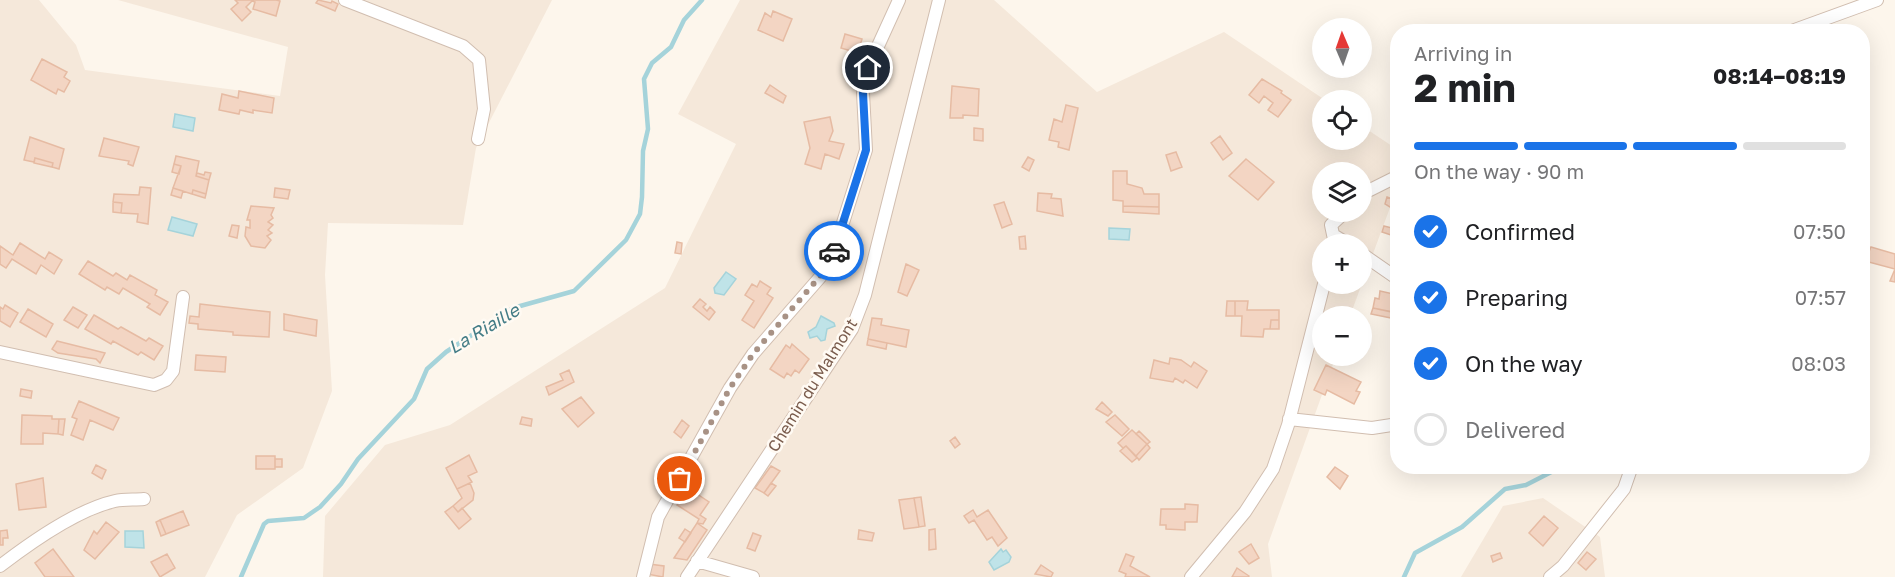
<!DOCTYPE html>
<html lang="en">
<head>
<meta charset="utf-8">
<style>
	:root { --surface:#fff; --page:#f2f2f2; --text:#202124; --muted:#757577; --line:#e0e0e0; --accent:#1a73e8 }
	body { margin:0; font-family:"Golos Text",sans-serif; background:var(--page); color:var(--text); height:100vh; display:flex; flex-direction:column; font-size:22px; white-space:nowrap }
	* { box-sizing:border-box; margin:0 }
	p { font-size:20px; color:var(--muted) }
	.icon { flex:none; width:33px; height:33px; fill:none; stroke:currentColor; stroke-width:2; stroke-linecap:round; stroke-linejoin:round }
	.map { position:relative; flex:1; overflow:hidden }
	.sheet { position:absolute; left:1390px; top:24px; width:480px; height:450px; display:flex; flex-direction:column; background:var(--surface); border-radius:24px; box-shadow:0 6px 24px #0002 }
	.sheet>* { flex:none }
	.needle { width:39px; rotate:358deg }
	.fabs { position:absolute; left:1312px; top:18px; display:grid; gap:12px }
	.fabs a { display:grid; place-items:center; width:60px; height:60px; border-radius:50%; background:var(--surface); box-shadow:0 6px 24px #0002; font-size:30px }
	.pin { position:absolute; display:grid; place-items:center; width:51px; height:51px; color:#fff; margin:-26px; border:3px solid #fff; border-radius:50%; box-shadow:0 2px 6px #0007 }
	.courier { position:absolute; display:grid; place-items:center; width:60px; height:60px; margin:-30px; border:4px solid #1a73e8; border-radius:50%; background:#fff; color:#222; box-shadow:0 2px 8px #0007 }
	.head em { font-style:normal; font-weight:700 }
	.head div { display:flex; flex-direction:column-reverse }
	.head { display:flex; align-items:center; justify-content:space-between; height:102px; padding:0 24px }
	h1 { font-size:39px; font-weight:700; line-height:45px }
	.bar { display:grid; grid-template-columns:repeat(4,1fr); gap:9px 6px; align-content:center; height:72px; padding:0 24px }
	.bar i { height:8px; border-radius:4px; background:var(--line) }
	.bar .current { background:var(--accent) }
	.bar p { grid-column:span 4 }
	ol { padding:0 24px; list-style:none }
	li { display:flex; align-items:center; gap:18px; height:66px }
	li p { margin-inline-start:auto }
	li .icon { padding:6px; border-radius:50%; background:var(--accent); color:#fff; stroke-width:4 }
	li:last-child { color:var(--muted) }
	li i { width:33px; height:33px; border:3px solid var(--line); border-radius:50% }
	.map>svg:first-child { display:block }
	.residential { fill:#f5e8da; fill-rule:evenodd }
	.water { fill:#bfe3e8; stroke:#a5d3da; stroke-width:1.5 }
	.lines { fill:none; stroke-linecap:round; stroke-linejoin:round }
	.stream { stroke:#a5d3da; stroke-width:4.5 }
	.building { fill:#f3d5c3; stroke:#e6bba3; stroke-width:1.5 }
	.street-casing { stroke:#d1beb0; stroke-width:14 }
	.street { stroke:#fff; stroke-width:12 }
	.done { stroke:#a89285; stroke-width:6; stroke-dasharray:0 10.8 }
	.route { stroke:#1a73e8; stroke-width:8 }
	.labels { text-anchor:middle; stroke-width:5; stroke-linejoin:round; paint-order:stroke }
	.street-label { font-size:16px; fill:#7a5c4d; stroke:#fffaf3 }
	.water-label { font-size:18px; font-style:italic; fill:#437c86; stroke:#fffaf3 }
</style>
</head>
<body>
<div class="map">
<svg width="1895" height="577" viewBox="0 0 1895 577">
	<rect width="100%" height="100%" fill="#fdf6ec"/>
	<path class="residential" d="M0,0H39L76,45L85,70L280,96L288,47L118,0H552L476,148L463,225L328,223L325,275L332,391L303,468L237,515L205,577H0Z
		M740,0H994L1097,92L1224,32L1325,100L1323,140H1362V126L1398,150V186L1350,316H1323V356H1336L1268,544L1272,577H323L325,516L385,445L450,425L665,288L736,144L678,114ZM1323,172H1362V212H1323ZM1323,244H1362V284H1323Z
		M1543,498L1600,537L1605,577H1461L1503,506Z"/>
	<path class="water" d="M175,114L195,118L193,131L173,127Z
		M172,217L197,224L193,236L168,230Z
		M1109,228L1130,229L1129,240L1109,239Z
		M726,272L736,279L724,295L715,293L714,288Z
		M821,316L834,323L835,326L827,329L825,340L821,341L817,336L810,338L808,332L816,327Z
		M125,531H143L144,548L125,547Z
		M1001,549L1003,552L1006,550L1011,557L1009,562L994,570L989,562Z"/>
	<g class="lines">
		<path class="stream" d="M241,577L264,524L268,521L304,518L320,507L341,484L358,459L414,399L427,369L446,352L513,308L574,291L626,240L640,214L642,197L643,151L648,129L644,79L652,63L671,47L684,20L702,0
			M1404,577L1415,553L1462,527L1505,489L1526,485L1563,466"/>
	</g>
	<path class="building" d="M235,0H276L280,1L276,16L253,9L255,2L252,1L246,7L251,12L242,21L231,9L238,3Z
		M318,0L331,3L332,1L338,4L335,11L316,3Z
		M773,11L792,19L783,41L758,30L765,13L771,17Z
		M845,34L862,39L858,53L841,48Z
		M42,59L67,72L64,77L70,81L64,92L58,89L56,94L31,80Z
		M1262,79L1282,91L1281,93L1291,100L1278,117L1268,110L1273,103L1264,96L1259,103L1249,95Z
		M770,85L786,96L783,103L765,93Z
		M952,86L979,89L978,116L963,115V118H950Z
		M239,91L274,98L272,113L253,110V113L240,110L239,114L219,110L222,94L238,98Z
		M1066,105L1078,108L1069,150L1058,147L1059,142L1049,140L1054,119L1062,122Z
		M830,117L833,131L829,141L844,144L839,159L825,154L821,169L805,164L810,148L804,122Z
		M974,128L983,129V141L974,140Z
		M1220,136L1232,153L1223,160L1211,143Z
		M30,137L64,149L59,169L52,167L53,163L35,158L34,162L24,160Z
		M104,138L139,147L133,166L128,164L129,161L99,156Z
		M1176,152L1182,167L1171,171L1166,155Z
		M176,156L199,161L196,176L209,180L206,194L193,190L192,194L173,188L181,166L174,164Z
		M1028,157L1034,160L1029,171L1022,167Z
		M35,158L53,163L52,167L34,163Z
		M1246,159L1274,182L1258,200L1229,176Z
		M174,164L181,166L179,174L172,172Z
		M1113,171H1127V184L1142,188L1144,194H1159V207L1123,206V201L1113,200Z
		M205,172L211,173L209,180L196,176L197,173L204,175Z
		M140,187L151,188L148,224L137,222L138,214L121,213L122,203L113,202L114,194L139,195Z
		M173,188L183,191L181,198L171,195Z
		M275,188L290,190L288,199L274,197Z
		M193,190L206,194L205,198L192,194Z
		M1038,193L1052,194L1051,198L1061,199L1063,216L1037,211Z
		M1387,197L1398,201V212L1385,204Z
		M113,202L122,203L121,213L113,212Z
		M1004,202L1012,224L1002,228L994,205Z
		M251,206L274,208L271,215L273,218L268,222L273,225L268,230L272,233L267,236L271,240L265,248L251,246L245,236L246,227L250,228V220H247Z
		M1123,206L1159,207V214L1123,212Z
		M232,225L239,226L237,238L229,236Z
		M1384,226L1392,228L1391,235L1382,232Z
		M1025,236L1026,249H1020L1019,237Z
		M677,242L682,243L681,254L675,253Z
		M20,243L45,259L49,252L62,260L54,274L41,265L36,274L12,259L6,268L0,264V246L13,255Z
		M1871,247L1895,254V282L1890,281L1895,269L1865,261Z
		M88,261L113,276L116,273L127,280L130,275L157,290L155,295L168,302L160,315L147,307L150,304L123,288L119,294L107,287L105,290L79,274Z
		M906,264L919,270L907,296L898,292Z
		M760,281L771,288L767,294L773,298L754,328L742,320L754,301L745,295L752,284L757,287Z
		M1380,291L1398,295V313L1373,308L1375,298L1379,299Z
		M700,299L706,304L703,307L707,311L710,307L715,312L709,320L693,307Z
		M1227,301H1235V316H1226Z
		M1235,301H1248L1247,310H1279V320H1271L1270,329H1264L1263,337L1241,336L1242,316H1235Z
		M200,304L270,312L269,337L233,335V332L198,329V324L189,323L190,316L199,317Z
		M5,305L18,313L10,327L0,321V307L3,309Z
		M73,307L87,315L78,328L64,320Z
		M1373,308L1396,313V319L1371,314Z
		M28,309L53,324L46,337L20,322Z
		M284,314L317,320L316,336L284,330Z
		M94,315L118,329L121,327L146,341L149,338L163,346L154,360L141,352L138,355L113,341L111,344L85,329Z
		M872,318L882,319L881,325L909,330L906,347L868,339Z
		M1271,320H1279V329H1270Z
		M868,339L887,343L886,349L867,345Z
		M57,341L105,353L100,363L96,359L58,353L52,349Z
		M792,344L809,359L799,373L795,370L791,376L787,373L784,378L770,369L786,345L790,348Z
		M196,355L226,357L225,372L195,370Z
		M1170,358L1181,360L1191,367L1194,362L1207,371L1197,388L1185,380L1183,383L1175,378L1173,382L1150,378L1154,360L1169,364Z
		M1326,365L1361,382L1356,391L1360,392L1354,404L1327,390L1325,395L1314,390Z
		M569,370L574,382L549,395L546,387L563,380L560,374Z
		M21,389L32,391L31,398L20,396Z
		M581,397L594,413L578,427L562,409Z
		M79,401L119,418L113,430L90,420L83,440L71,435L77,419L72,417Z
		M1102,402L1112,412L1108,416L1096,409Z
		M22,415L52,416V419H59L58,434L43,433V444H21Z
		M1115,415L1129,429L1122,436L1106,422Z
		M522,417L532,419L531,426L520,424Z
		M59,419H65L63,435L58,434Z
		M682,420L689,426L681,438L674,432Z
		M1132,430L1147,444L1136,456L1126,446L1123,448L1118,443Z
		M1139,431L1150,442L1147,444L1136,434Z
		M955,437L960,444L955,448L950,441Z
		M1147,444L1150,448L1139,460L1136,456Z
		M1126,446L1137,458L1132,462L1120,451Z
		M469,455L477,472L468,476L472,482L457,489L446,468Z
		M256,456H275V469H256Z
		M275,459H282V467H275Z
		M96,465L106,470L102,479L92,473Z
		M771,466L780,471L764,493L755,488Z
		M1335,467L1348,476L1340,489L1327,477Z
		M43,478L46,507L19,510L16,484Z
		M470,483L474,493L473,500L458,512L453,506L462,498L457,489Z
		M771,483L776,486L768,496L764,493Z
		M688,488L709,502L700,515L706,519L703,524L697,523L699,519L677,505Z
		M921,497L925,526L919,527L914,498Z
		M914,498L919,527L904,529L899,500Z
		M1185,504L1198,505L1197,522H1185V530L1166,529V525H1160L1161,509H1185Z
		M453,506L458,512L462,508L471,519L459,529L445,512Z
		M973,510L977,517L988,510L1007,538L998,546L992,537L987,540L974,520L969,523L964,516Z
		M183,511L189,525L166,534L160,520Z
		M1544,516L1558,528L1543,546L1529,533Z
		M160,520L166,534L161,536L156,522Z
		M106,522L119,532L95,559L84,550L94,531L97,534Z
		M697,523L707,530L687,560L674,558Z
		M685,529L691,533L685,542L679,538Z
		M935,529L936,549L929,550V530Z
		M7,530L8,538H3V545H0V531Z
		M859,530L874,533L872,541L858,539Z
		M753,533L761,536L755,551L747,548Z
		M1251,544L1259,558L1249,564L1239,552Z
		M53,549L74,577H45L35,563Z
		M1587,552L1596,559L1586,570L1578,563Z
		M1500,553L1502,558L1493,562L1491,556Z
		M167,554L175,568L160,577L151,562Z
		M1126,554L1134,557L1130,566L1150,577H1125L1126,574L1119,571Z
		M649,564L664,566L663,577L647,574Z
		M1041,565L1053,573L1051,577L1035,574Z
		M1237,568L1249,576L1248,577H1232Z"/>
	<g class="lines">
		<g class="street-casing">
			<path id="street" d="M345,0L463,46L479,60L484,109L478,139
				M1789,32L1877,0
				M1362,194L1398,176
				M1335,236L1348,244
				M1335,244L1331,225L1345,212
				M1362,254L1398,279
				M0,352L154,385L166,380L173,371L183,297
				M1289,419L1372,428L1398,424
				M697,561L753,577
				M0,566C30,543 79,509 115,501C124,499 135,500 144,499
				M643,577L658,517L730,388L753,354L829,267L866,150L863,93L868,68L899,0
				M687,577L852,329L865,295L939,0
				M1191,577L1245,512L1273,469L1288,425L1324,284
				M1550,577L1563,566L1624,489L1632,466"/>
		</g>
		<use href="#street" class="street"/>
	</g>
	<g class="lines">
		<path class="done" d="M680,479L730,388L753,354L828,267L834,251"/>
		<path class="route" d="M834,251L866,150L863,93L868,68"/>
	</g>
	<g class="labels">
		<g class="street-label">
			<text transform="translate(812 385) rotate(-58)" y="6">Chemin du Malmont</text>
		</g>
		<g class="water-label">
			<text transform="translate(484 329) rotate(-31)" y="6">La Riaille</text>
		</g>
	</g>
</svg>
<div class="fabs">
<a><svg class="needle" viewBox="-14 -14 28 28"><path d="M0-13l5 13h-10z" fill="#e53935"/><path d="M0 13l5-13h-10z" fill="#757577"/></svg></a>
<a><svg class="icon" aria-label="locate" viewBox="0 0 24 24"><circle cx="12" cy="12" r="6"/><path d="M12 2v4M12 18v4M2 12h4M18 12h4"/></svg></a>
<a><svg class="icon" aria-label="layers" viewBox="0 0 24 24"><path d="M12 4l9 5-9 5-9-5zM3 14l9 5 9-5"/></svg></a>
<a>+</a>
<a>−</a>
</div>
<div class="pin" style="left:680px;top:479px;background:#ea580c"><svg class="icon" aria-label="bag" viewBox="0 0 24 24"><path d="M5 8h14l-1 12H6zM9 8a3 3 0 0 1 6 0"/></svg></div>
<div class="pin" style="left:868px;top:68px;background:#1f2937"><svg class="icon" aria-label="home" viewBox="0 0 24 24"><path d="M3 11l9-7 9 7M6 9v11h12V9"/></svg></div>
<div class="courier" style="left:834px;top:251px"><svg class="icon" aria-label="car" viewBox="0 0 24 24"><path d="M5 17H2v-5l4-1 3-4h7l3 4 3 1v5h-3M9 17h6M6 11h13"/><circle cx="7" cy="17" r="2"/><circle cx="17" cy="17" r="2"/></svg></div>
<section class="sheet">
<div class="head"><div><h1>2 min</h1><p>Arriving in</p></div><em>08:14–08:19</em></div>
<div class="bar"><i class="current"></i><i class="current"></i><i class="current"></i><i></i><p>On the way · 90 m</p></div>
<ol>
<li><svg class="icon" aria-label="check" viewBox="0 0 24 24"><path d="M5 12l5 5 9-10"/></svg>Confirmed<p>07:50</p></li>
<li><svg class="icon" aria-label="check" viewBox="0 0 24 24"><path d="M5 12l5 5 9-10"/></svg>Preparing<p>07:57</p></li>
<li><svg class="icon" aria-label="check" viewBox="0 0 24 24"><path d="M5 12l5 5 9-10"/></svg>On the way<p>08:03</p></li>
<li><i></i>Delivered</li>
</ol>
</section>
</div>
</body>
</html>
